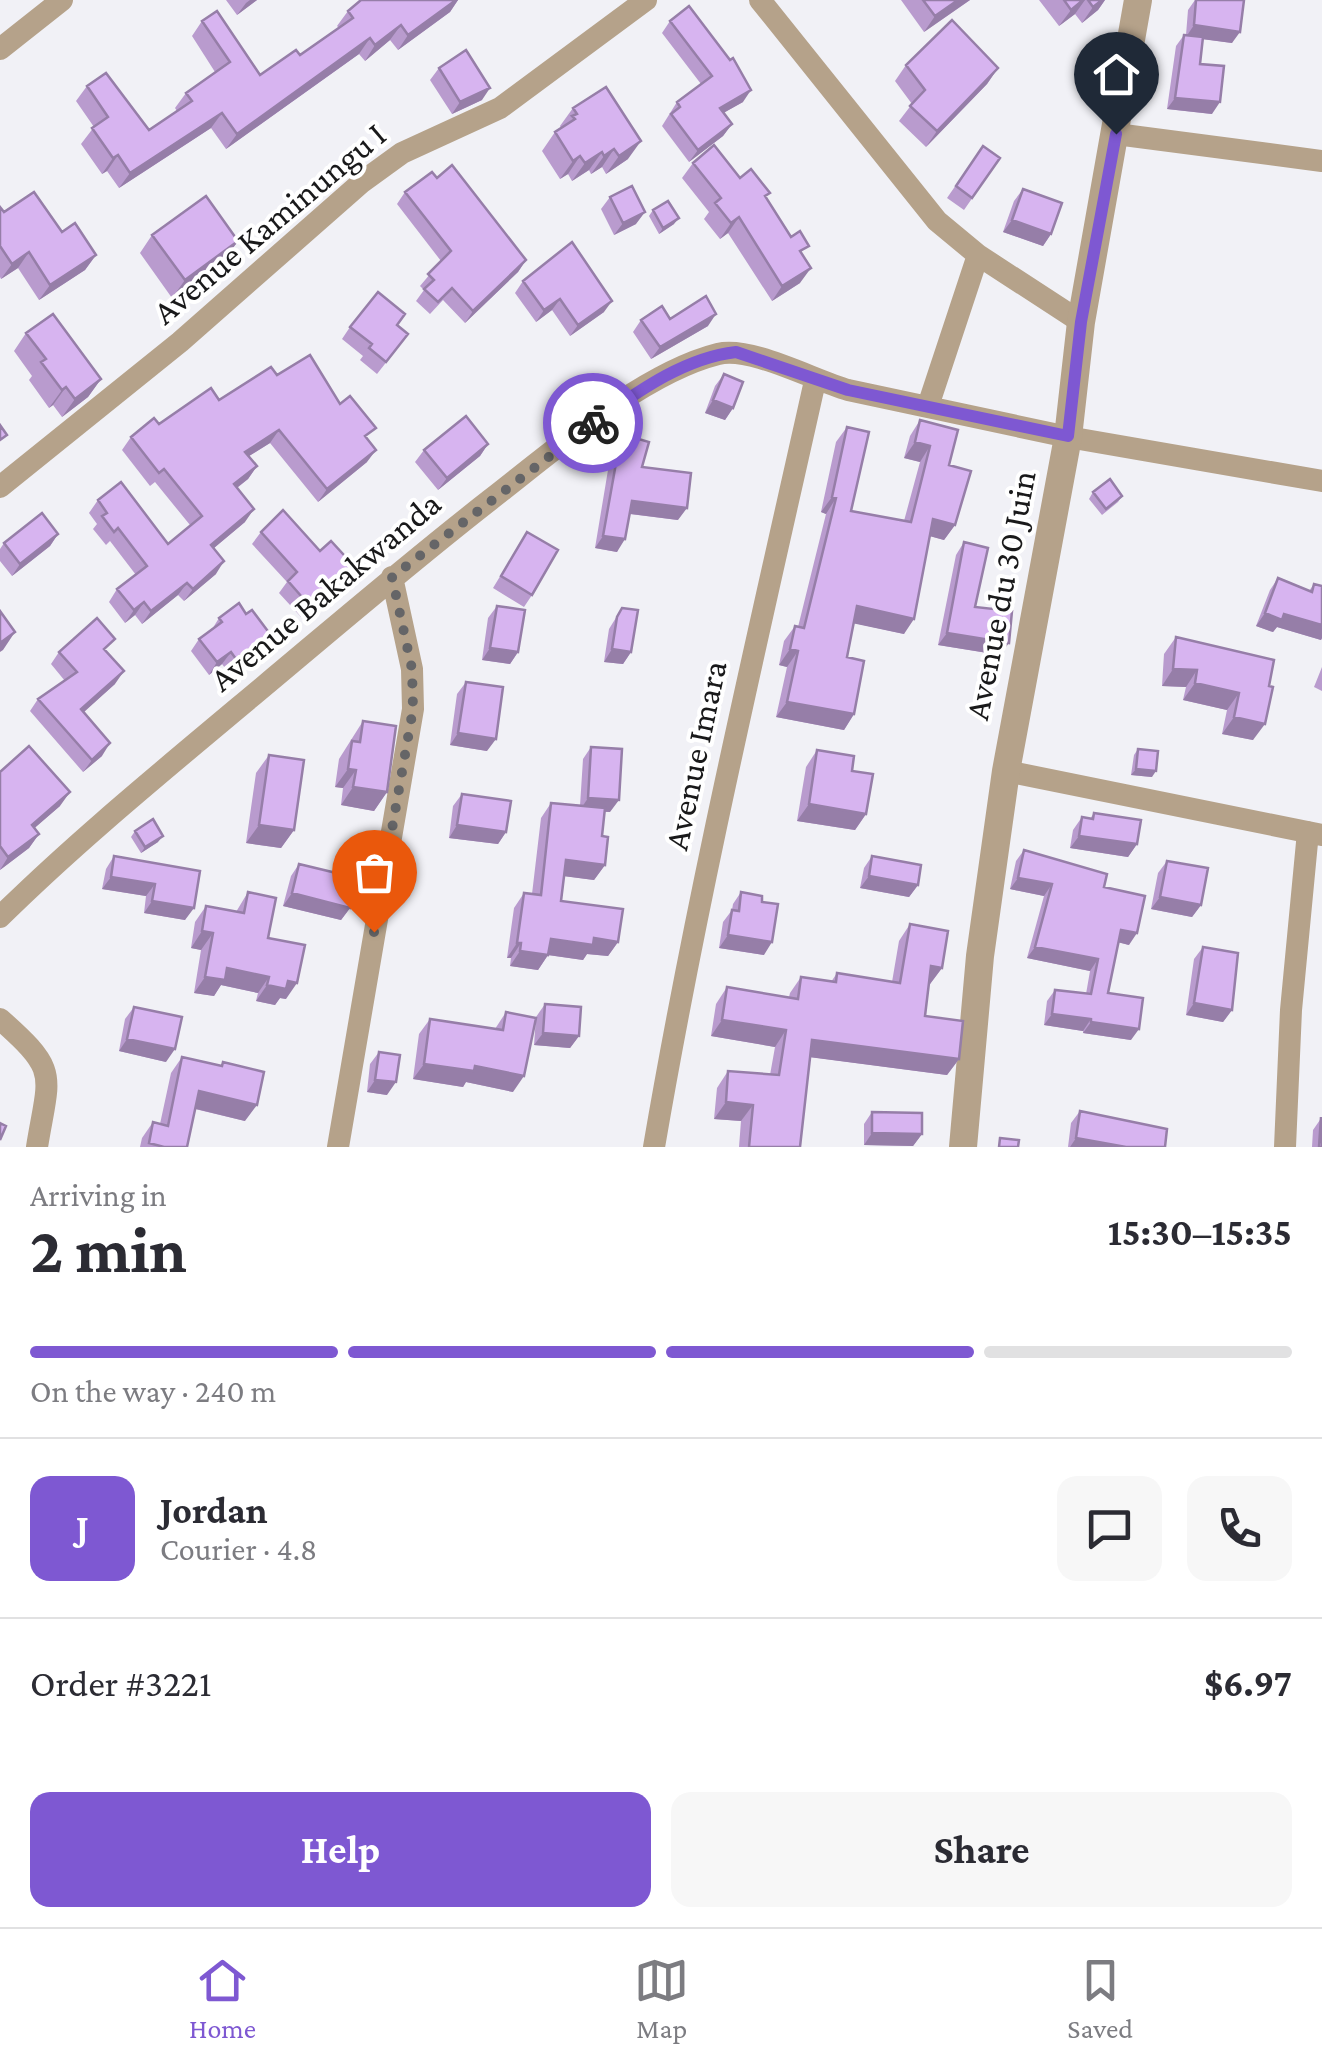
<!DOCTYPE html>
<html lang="en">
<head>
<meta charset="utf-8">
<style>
	:root { --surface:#fff; --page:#f7f7f7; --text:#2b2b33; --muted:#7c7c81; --line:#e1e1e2; --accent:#7e58d2 }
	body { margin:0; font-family:"Crimson Pro",serif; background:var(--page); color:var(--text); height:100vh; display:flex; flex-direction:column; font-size:38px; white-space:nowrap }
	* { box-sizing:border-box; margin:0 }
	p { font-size:32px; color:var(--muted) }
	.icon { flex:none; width:55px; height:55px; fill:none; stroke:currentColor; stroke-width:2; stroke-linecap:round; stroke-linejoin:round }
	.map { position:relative; height:1147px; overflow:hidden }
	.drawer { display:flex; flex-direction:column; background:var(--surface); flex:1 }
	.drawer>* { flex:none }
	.pin { position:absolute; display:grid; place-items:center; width:85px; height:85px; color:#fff; margin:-102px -42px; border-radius:50% 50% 50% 0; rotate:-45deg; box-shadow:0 0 10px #0007 }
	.pin .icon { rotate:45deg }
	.courier { position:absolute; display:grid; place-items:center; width:100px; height:100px; margin:-50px; border:8px solid #7e58d2; border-radius:50%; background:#fff; color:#222; box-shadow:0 2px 12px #0007 }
	.summary em { font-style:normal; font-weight:700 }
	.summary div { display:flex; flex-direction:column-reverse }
	.summary { display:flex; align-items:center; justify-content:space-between; height:170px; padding:0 30px }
	h1 { font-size:65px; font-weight:700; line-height:75px }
	.bar { display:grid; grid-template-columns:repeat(4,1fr); gap:15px 10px; align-content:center; height:120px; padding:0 30px }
	.bar i { height:12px; border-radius:8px; background:var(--line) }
	.bar .active { background:var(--accent) }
	.bar p { grid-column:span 4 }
	.line { display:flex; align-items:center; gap:25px; padding:0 30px; border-top:2px solid var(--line) }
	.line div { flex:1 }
	.round { display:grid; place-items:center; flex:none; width:105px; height:105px; border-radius:20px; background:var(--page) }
	.button { display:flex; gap:20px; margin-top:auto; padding:20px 30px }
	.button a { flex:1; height:115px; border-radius:20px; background:var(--accent); color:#fff; font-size:40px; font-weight:700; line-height:115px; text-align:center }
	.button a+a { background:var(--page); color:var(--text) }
	.tab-bar { display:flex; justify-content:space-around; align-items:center; height:140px; border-top:2px solid var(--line); background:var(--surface); font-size:28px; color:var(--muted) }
	.tab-bar a { display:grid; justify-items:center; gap:5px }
	.tab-bar .active { color:var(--accent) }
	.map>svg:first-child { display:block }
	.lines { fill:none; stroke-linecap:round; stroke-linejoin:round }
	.minor { stroke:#b5a28a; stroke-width:22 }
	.tertiary { stroke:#b5a28a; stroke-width:28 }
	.wall { fill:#b99bce }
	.shaded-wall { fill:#967ea8 }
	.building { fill:#d7b4f0; stroke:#967ea8; stroke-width:2.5 }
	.done { stroke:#656567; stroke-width:10; stroke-dasharray:0 18 }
	.route { stroke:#7e58d2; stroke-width:12 }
	.labels { text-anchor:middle; stroke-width:8; stroke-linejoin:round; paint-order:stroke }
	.street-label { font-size:35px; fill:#19191a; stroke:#fff }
</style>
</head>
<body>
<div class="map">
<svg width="1322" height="1147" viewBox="0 0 1322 1147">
	<rect width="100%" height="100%" fill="#f1f1f6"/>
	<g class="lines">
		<path class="minor" d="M760,0L937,221L978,255L1081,322
			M0,49L62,0
			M1116,134L1322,161
			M928,406L978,255
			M0,487L180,342L362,182L402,153L500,108L646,0
			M1006,771L1322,835
			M0,917C75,843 158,775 239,707C322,638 404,567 490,500C552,452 642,373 718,354C751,346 813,380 848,390L1068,437L1322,481
			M0,1019C60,1072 49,1073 37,1147
			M338,1147L413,709L412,669L392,577
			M654,1147C698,890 758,636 815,381
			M1285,1147L1291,1010L1308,832"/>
		<path class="tertiary" d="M963,1147L980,956L1006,771L1068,437L1081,322L1138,0"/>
	</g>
	<path class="wall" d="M226,0H257L237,15Z
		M361,0H458L450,12L398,50L390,40L365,61L359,54L226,149L211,128L119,188L107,171L102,174L81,144L94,127L76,101L87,86L149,130L177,111L175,108L186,93L215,72L192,36L202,21L260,75L300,55L339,28L337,26L348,11Z
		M901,0H970L924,32Z
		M1039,0H1105L1098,10L1082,23L1075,14L1059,26Z
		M1195,0H1244L1232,43L1203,39L1200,64L1212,114L1167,109L1176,46L1184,35H1186L1188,10Z
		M670,21L743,102L723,113L732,124L723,136L689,162L662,126L677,102L701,84L662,33Z
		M906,65L998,68L987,84L926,147L899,121L912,104L895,81Z
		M439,68L482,100L452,114L430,80Z
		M573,108L628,159L606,174L602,167L591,174L589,170L572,181L568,174L560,179L542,151L555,132L561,128L560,126Z
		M983,146L1000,158L964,210L947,198Z
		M693,163L740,178L766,198L803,255L800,283L772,301L728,233L720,239L704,219L709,212L682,178Z
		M437,178L526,260L518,272L465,323L443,300L430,314L416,301L424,290L420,286L441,261L397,204L405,192Z
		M1023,189L1051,234L1043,246L1003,232L1014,201Z
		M610,197L636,224L614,235L601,209Z
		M0,207L4,212L62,232L96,255L85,270L39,300L18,268L1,279L0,277Z
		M653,210L674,224L659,234L649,216Z
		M152,235L238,241L225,259L172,298L140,253Z
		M523,281L604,312L570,336L552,310L536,322L515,293Z
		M405,314L397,326L399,346L377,374L360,360L363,356L342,339L350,327Z
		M670,319L708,326L651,359L633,332L641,320Z
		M26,333L101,379L88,397L62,417L53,405L49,408L29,380L32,376L14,351Z
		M724,374L733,408L725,420L705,413L715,386Z
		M277,375L340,404L368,439L367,462L318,502L270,443L249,456L257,466L248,479L237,488L245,522L214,548L216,574L184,601L178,595L142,624L135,615L125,623L109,602L117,589L136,575L110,541L106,545L93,529L97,524L89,513L98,500L168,544L190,525L155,482L150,486L122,450L131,437Z
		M920,420L949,465L955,525L944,540L930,536L904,634L854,623L847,657L854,714L844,730L776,717L787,667L779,665L784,641L795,626L798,627L826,514L821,512L836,442L847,427L851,511L904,521L920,462L904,458L910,436Z
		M632,437L642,467L678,520L630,514L617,552L595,548L609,464L618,452L623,453Z
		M488,444L480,456L438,490L415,462L424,450Z
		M1093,492L1122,496L1118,502L1102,515L1089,499Z
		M261,532L344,578L301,617L279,593L287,582L252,544Z
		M527,532L532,595L524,607L493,588Z
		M58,534L50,546L12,576L0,561V549L4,543Z
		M964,542L975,607L1000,655L938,645L956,555Z
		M1278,578L1309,591L1314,584L1322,586V638L1321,640L1277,627L1273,632L1256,626L1270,590Z
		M497,606L518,652L510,664L482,660L488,618Z
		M622,608L631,652L623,664L604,662L609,629Z
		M219,618L261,646L228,672L222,664L209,675L191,651L199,639L211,631Z
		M1176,637L1274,660L1253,740L1222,734L1227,710L1183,700L1186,687L1162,686L1164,654Z
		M106,651L115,684L83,712L102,756L83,772L30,711L38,699L65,681L51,664L59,652Z
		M1322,667V691L1314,687Z
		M466,682L487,751L450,745L457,694Z
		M363,721L387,792L374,811L341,805L343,788L335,787L339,759Z
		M591,747L610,812H604L602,836L605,865L594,880L564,876L561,901L618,942L608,956L587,954L583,960L548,955L538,970L510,966L511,958H507L514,908L524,893L532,894L541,818L551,803L580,806L583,759Z
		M1138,749L1152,777L1131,775L1134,755Z
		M817,750L852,771L866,814L855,830L797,821L806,767Z
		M269,755L294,830L281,848L246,843L256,773Z
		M0,772L60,806L34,828L39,834L29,848L0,870Z
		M462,794L506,832L498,844L449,838L453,806Z
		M1094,813L1137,844L1128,857L1070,848L1073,830L1082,817L1090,819Z
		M135,831L158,842L141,853L131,837Z
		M1024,850L1104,887L1129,945L1118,942L1108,993L1131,1040L1083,1033V1031L1044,1025L1047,1001L1055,990L1086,994L1090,971L1027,958L1044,896L1010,889L1016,861Z
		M114,856L200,871L185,920L144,913L146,896L102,889L106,869Z
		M872,856L918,885L909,897L860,888L864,868Z
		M1167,861L1201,905L1192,917L1151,909L1158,873Z
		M299,864L350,908L341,920L283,906L291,876Z
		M248,892L268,938L286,999L280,998L275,1005L256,1001L258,993L221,985L214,996L194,993L201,950L191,948L195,922L206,906L236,912Z
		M741,892L762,902L764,955L719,948L723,922L732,910L733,904Z
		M910,924L942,968L930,984H928L925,1016L959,1059L947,1075L810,1057L800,1147H739L741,1121L714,1119L717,1088L728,1071L770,1075L775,1047L711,1036L716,1004L727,987L789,997L790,993L801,977L831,982L837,973L892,982L899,941Z
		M1203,947L1232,1010L1223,1022L1186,1015L1194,959Z
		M545,1004L579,1036L570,1048L534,1045L536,1017Z
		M134,1007L166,1062L119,1051L125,1019Z
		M506,1012L513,1092L466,1082L463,1087L413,1079L419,1034L430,1019L495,1029Z
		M379,1052L387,1095L367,1092L370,1064Z
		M182,1057L221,1066L223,1062L245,1121L195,1109L187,1147H140L142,1138L153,1122L160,1124L171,1073Z
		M1080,1111L1165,1147H1068L1071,1123Z
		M872,1112L922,1134L913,1146L864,1145V1124Z
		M1322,1117V1147H1312L1313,1130Z"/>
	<path class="shaded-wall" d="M250,0H257L237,15L246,3Z
		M456,0H458L450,12L398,50L408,35Z
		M958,0H970L924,32L935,16Z
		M1083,0H1085L1075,14L1059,26L1071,10Z
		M1102,0H1105L1098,10L1082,23L1093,7Z
		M401,25L390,40L365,61L375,45Z
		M1194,25L1240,32L1232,43L1186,37Z
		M370,38L359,54L226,149L237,134Z
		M998,68L987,84L926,147L937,131Z
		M490,88L482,100L452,114L460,102Z
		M751,90L743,102L711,120L720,108Z
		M1175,98L1220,102L1212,114L1167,109Z
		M222,113L211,128L119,188L130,173Z
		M732,124L723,136L689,162L698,150Z
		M641,141L628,159L606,174L619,156Z
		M614,149L602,167L591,174L604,156Z
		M602,152L589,170L572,181L585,163Z
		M118,155L107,171L102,174L113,158Z
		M580,156L568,174L560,179L573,161Z
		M645,212L636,224L614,235L623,223Z
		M739,217L728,233L720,239L731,223Z
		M679,218L674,224L659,234L663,228Z
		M1012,220L1051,234L1043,246L1003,232Z
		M238,241L225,259L172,298L185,280Z
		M29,252L18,268L1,279L12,264Z
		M96,255L85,270L39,300L50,285Z
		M526,260L518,272L465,323L473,311Z
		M811,268L800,283L772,301L782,286Z
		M560,299L552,310L536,322L544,310Z
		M612,301L604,312L570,336L578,325Z
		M716,314L708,326L651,359L660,347Z
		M101,379L88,397L62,417L75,399Z
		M66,387L53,405L49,408L62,390Z
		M713,400L733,408L725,420L705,413Z
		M279,430L270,443L236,464L245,452Z
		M915,442L930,446L920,462L904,458Z
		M488,444L480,456L438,490L447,478Z
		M376,450L367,462L318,502L327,489Z
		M257,466L248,479L225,497L234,484Z
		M832,497L836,498L826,514L821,512Z
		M632,501L687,508L678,520L623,513Z
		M254,509L245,522L202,558L211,545Z
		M933,519L955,525L944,540L922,534Z
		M58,534L50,546L12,576L20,564Z
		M603,536L625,539L617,552L595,548Z
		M224,561L216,574L184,601L193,589Z
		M353,565L344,578L301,617L309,605Z
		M187,583L178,595L142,624L151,611Z
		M144,602L135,615L125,623L134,610Z
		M857,606L914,619L904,634L847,622Z
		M1265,613L1284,614L1322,625V638L1321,640L1277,627L1273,632L1256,626Z
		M15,632L3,650L0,652V643Z
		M947,633L1009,643L1000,655L938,645Z
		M270,634L261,646L228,672L236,659Z
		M490,648L518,652L510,664L482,660Z
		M612,649L631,652L623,664L604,662Z
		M790,649L798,651L787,667L779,665Z
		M231,652L222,664L209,675L217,662Z
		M1173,669L1197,670L1186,687L1162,686Z
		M124,671L115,684L73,722L81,709Z
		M1195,683L1239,693L1227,710L1183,700Z
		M787,702L854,714L844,730L776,717Z
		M1234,717L1265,724L1253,740L1222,734Z
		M458,733L496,739L487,751L450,745Z
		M110,743L102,756L83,772L92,760Z
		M348,769L356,770L343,788L335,787Z
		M1136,769L1156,771L1152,777L1131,775Z
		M353,787L387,792L374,811L341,805Z
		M70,792L60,806L22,839L32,825Z
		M588,798L619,800L610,812L580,810Z
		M809,804L866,814L855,830L797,821Z
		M259,825L294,830L281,848L246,843Z
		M457,825L506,832L498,844L449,838Z
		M39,834L29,848L0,870L8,857Z
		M163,836L158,842L141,853L145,847Z
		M1079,836L1137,844L1128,857L1070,848Z
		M566,860L605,865L594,880L555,875Z
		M869,876L918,885L909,897L860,888Z
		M111,877L155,884L146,896L102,889Z
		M1018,878L1052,884L1044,896L1010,889Z
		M292,893L350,908L341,920L283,906Z
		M1160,897L1201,905L1192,917L1151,909Z
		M152,901L194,908L185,920L144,913Z
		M1121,930L1137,933L1129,945L1113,941Z
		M202,931L213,933L201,950L191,948Z
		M728,935L772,942L764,955L719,948Z
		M594,938L618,942L608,956L587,954L583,960L548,955L538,970L510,966L520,951L551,939Z
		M517,943H521L511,958H507Z
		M1035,947L1098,959L1090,971L1027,958Z
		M931,966L942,968L930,984L919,982Z
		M227,968L269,977L258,993L221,985L214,996L194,993L205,977Z
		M288,981L297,983L286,999L280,998L275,1005L256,1001L267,985Z
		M1194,1003L1232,1010L1223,1022L1186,1015Z
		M1052,1014L1091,1019L1083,1031L1044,1025Z
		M722,1020L786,1030L775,1047L711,1036Z
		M1091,1022L1139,1029L1131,1040L1083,1033Z
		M543,1033L579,1036L570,1048L534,1045Z
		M127,1039L175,1049L166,1062L119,1051Z
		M812,1040L959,1059L947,1075L801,1056Z
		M424,1064L475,1066L524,1076L513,1092L466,1082L463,1087L413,1079Z
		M375,1080L396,1082L387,1095L367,1092Z
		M199,1091L257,1105L245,1121L188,1107Z
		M726,1102L753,1105L741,1121L714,1119Z
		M872,1133L922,1134L913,1146L864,1145Z
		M1076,1138L1126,1147H1070Z"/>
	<path class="building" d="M361,0H456L408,35L401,25L375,45L370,38L237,134L222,113L130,173L118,155L113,158L92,128L108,117L87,86L106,73L149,130L192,101L186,93L230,62L202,21L217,11L260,75L296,50L300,55L353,18L348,11Z
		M923,0H958L935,16Z
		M1064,0H1083L1071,10Z
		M1088,0H1102L1093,7Z
		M1196,0H1244L1240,32L1194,25Z
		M689,6L730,60L733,58L751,90L720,108L732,124L698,150L671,114L680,107L677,102L712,76L670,21Z
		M952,20L998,68L937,131L910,106L925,90L906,65Z
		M1184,35L1203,37L1200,64L1224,66L1220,102L1175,98Z
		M466,50L490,88L460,102L439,68Z
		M606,87L641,141L619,156L614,149L604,156L602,152L585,163L580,156L573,161L555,132L575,119L572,116L577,114L573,108Z
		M714,145L740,178L751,169L770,193L765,196L791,237L800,231L809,246L800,251L811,268L782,286L739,217L731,223L715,203L721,198L693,163Z
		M983,146L1000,158L972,198L956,186Z
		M452,165L526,260L473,311L452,288L438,302L424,289L434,280L428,274L451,251L405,192L432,172L437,178Z
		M632,186L645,212L623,223L610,197Z
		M1023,189L1062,203L1051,234L1012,220Z
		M34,192L62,232L75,223L96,255L50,285L29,252L12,264L0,246V207L4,212Z
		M206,196L238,241L185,280L152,235Z
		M668,201L679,218L663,228L653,210Z
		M572,242L612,301L578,325L560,299L544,310L523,281Z
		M378,292L405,314L397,325L408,334L386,362L369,348L372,344L350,327Z
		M706,296L716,314L660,347L641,320L662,306L670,319Z
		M53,314L101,379L75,399L66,387L62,390L41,362L46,359L26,333Z
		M310,355L340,404L350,396L376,428L365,436L376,450L327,489L279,430L245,452L257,466L234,484L254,509L211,545L224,561L193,589L187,583L151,611L144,602L134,610L117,589L147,566L118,528L114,532L102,516L107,513L98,500L121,482L168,544L202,516L164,469L159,473L131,437L154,418L159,424L211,388L219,400L271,367L277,375Z
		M724,374L743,382L733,408L713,400Z
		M466,416L488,444L447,478L424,450Z
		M920,420L958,430L949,465L971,471L955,525L933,519L914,619L857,606L847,657L864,661L854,714L787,702L798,651L790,649L795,626L804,628L836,498L832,497L847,427L869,432L851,511L911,522L930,446L915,442Z
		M0,425L7,435L0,440Z
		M632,437L649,442L642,467L691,473L687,508L632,501L625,539L603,536L618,452L628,455Z
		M1110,479L1122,496L1106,509L1093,492Z
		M283,510L320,551L331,541L353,565L309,605L288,581L297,572L261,532Z
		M42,513L58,534L20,564L4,543Z
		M527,532L558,550L532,595L501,576Z
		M964,542L988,548L975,607L1012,611L1009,643L947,633Z
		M1278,578L1312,592L1314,584L1322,586V625L1284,614L1282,620L1265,613Z
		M239,603L246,614L252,610L270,634L236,659L231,652L217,662L199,639L222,622L219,618Z
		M497,606L525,610L518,652L490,648Z
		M622,608L638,610L631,652L612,649L617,617Z
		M0,611L15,632L0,643Z
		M97,618L115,639L104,649L124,671L81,709L110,743L92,760L38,699L77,672L59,652Z
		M1176,637L1274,660L1269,686L1273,687L1265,724L1234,717L1239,693L1195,683L1197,670L1173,669Z
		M466,682L503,687L496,739L458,733Z
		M363,721L396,726L387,792L353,787L356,770L348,769L352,741L360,742Z
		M29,746L70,792L32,825L39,834L8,857L0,846V772Z
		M591,747L622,749L619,800L588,798Z
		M1138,749L1158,751L1156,771L1136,769Z
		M817,750L854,756L852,771L873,774L866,814L809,804Z
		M269,755L304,760L294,830L259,825Z
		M462,794L511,801L506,832L457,825Z
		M551,803L605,808L602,836L608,837L605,865L566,860L561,901L623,909L618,942L594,938L593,945L551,939L548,955L520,951L521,943H517L524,893L541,895Z
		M1094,813L1141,820L1137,844L1079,836L1082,817L1093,819Z
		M153,819L163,836L145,847L135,831Z
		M1024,850L1107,874L1104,887L1145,896L1137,933L1121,930L1108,993L1143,998L1139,1029L1091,1022V1019L1052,1014L1055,990L1091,994L1098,959L1035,947L1052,884L1018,878Z
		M114,856L200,871L194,908L152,901L155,884L111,877Z
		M872,856L921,865L918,885L869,876Z
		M1167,861L1208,868L1201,905L1160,897Z
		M299,864L357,878L350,908L292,893Z
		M248,892L276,898L268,938L305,945L297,983L288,981L286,989L267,985L269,977L227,968L225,980L205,977L213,933L202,931L206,906L244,913Z
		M741,892L762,896V902L778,904L772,942L728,935L732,910L739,911Z
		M910,924L948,931L942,968L931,966L925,1016L963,1021L959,1059L812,1040L800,1147H749L753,1105L726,1102L728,1071L779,1075L786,1030L722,1020L727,987L798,999L801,977L836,982L837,973L900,983Z
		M1203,947L1238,953L1232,1010L1194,1003Z
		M545,1004L581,1007L579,1036L543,1033Z
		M134,1007L182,1017L175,1049L127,1039Z
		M506,1012L536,1018L524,1076L475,1066L474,1071L424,1064L430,1019L503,1030Z
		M379,1052L400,1055L396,1082L375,1080Z
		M182,1057L222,1066L223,1062L264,1072L257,1105L199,1091L187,1147H164L149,1143L153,1122L168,1126Z
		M1080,1111L1167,1129L1165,1147H1126L1076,1138Z
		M872,1112L922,1113V1134L872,1133Z
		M1321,1117L1322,1147H1319Z
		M0,1123L6,1126L0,1140Z
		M1000,1138L1019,1140L1018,1147H999Z"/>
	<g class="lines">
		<path class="done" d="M374,932L413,709L412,669L392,577L593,423"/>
		<path class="route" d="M593,423C636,393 683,358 736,352L848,390L1068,436L1081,322L1116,134"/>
	</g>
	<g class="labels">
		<g class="street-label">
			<text transform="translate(269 223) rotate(-40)" y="12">Avenue Kaminungu I</text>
			<text transform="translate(325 591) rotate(-40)" y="12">Avenue Bakakwanda</text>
			<text transform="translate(1000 595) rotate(-79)" y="12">Avenue du 30 Juin</text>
			<text transform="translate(695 755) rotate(-78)" y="12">Avenue Imara</text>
		</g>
	</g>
</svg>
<div class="pin" style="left:374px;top:932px;background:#ea580c"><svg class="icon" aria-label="bag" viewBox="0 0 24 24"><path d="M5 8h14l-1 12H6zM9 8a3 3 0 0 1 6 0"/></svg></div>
<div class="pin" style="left:1116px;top:134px;background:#1f2937"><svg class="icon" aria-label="home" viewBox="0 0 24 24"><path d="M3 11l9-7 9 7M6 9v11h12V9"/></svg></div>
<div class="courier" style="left:593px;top:423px"><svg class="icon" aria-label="bike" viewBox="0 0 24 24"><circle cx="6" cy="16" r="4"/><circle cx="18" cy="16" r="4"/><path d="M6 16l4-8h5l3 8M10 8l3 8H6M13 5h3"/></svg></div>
</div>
<section class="drawer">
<div class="summary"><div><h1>2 min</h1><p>Arriving in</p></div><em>15:30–15:35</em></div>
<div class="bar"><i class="active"></i><i class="active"></i><i class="active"></i><i></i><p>On the way · 240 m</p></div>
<div class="line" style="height:180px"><b class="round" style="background:var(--accent);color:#fff">J</b><div><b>Jordan</b><p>Courier · 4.8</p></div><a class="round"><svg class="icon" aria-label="chat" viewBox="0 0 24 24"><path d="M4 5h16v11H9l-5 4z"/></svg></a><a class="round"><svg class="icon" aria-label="phone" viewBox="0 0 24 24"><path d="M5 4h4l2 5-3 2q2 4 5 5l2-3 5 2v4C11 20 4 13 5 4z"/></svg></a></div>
<div class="line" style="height:130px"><div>Order #3221</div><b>$6.97</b></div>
<div class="button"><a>Help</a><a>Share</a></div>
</section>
<nav class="tab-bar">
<a class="active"><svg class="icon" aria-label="home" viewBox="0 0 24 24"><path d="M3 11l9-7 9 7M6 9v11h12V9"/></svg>Home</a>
<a><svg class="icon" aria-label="map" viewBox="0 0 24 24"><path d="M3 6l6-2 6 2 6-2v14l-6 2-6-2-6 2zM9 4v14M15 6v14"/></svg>Map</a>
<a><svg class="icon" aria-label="saved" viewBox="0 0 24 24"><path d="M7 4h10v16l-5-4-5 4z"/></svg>Saved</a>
</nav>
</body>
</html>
